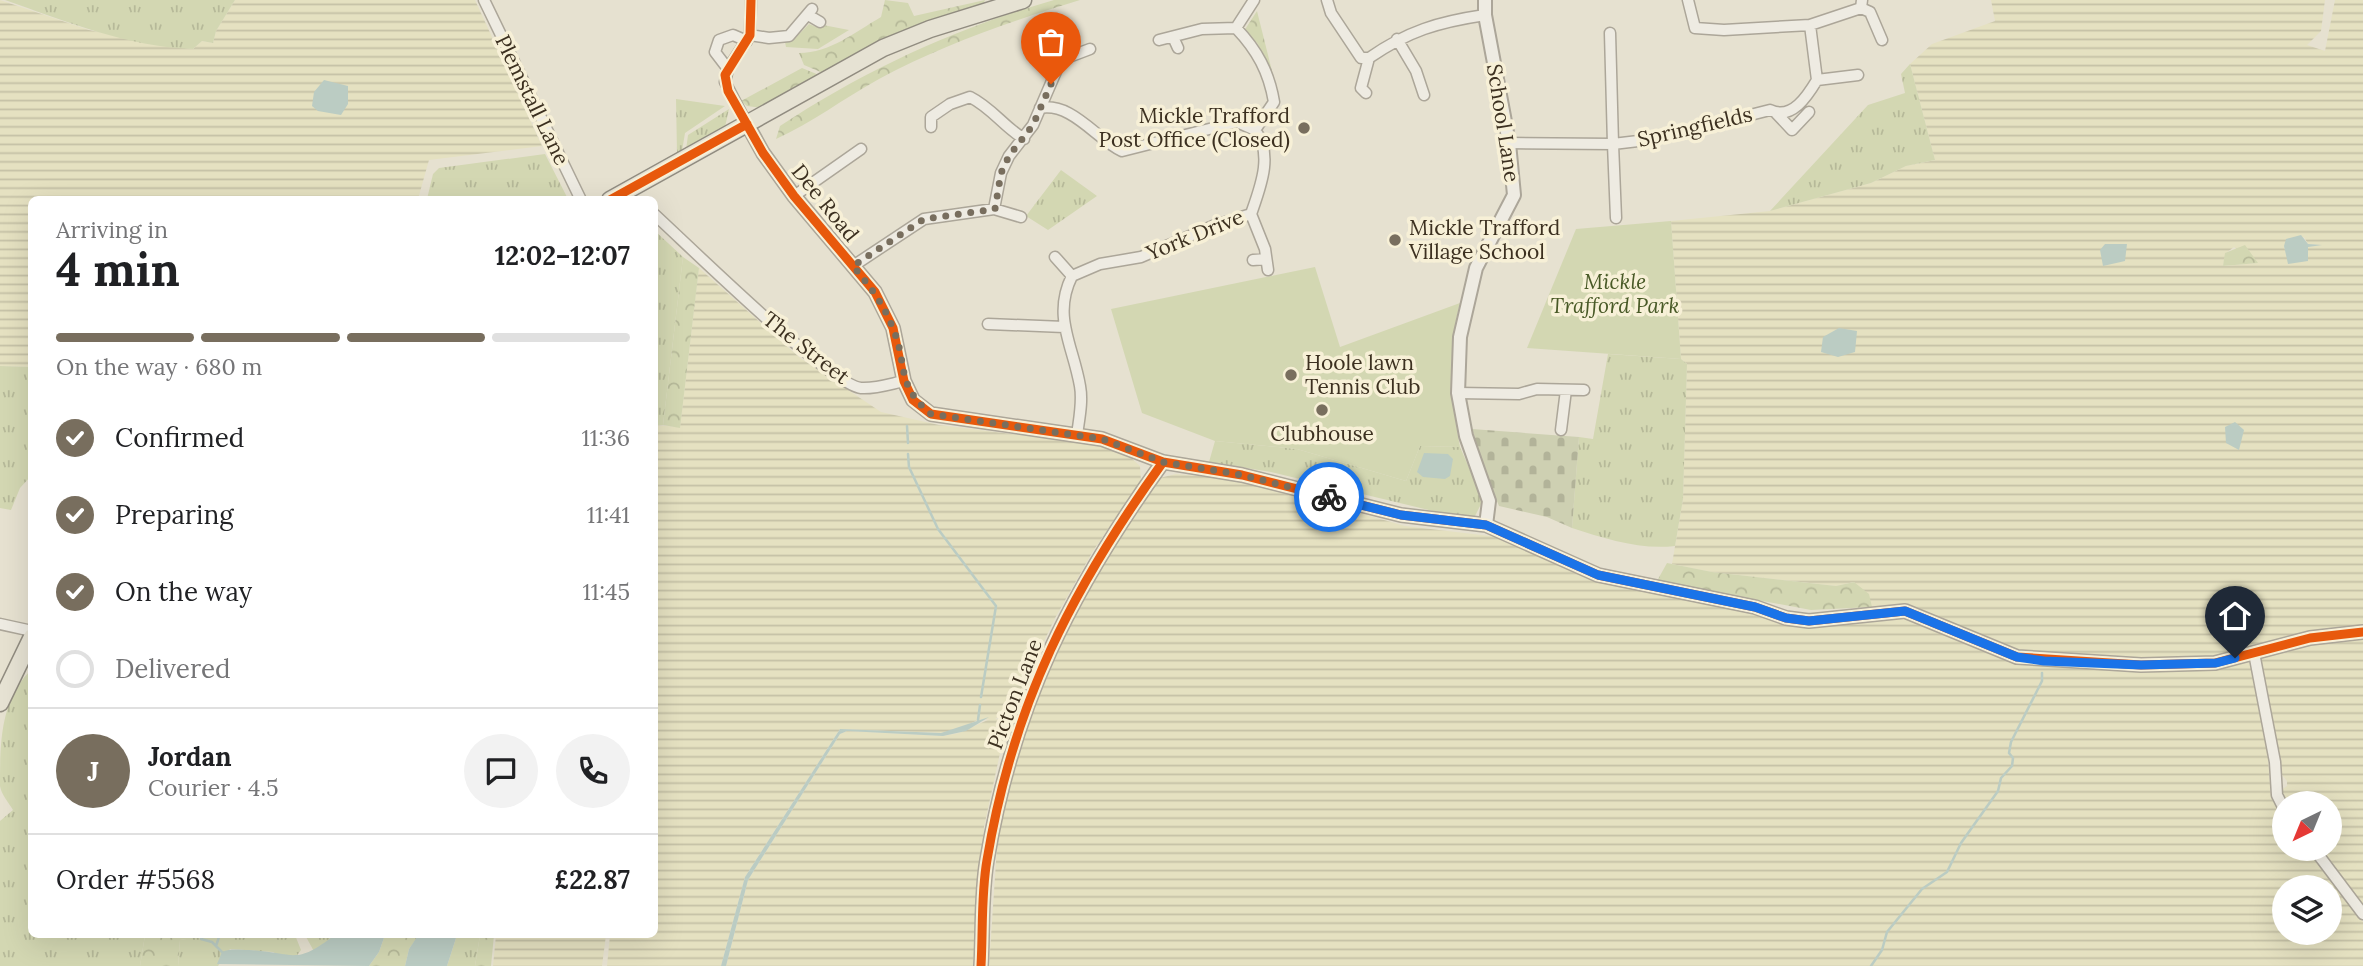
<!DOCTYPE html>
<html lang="en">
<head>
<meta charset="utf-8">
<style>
	:root { --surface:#fff; --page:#f2f2f2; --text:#202124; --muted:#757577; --line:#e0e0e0; --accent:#786e5e }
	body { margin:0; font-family:Lora,serif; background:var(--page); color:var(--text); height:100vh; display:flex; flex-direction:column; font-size:26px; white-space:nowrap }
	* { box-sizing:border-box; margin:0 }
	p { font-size:23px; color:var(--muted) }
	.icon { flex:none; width:38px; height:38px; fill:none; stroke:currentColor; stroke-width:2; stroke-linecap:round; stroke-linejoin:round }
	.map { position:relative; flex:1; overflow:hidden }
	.sheet { position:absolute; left:28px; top:196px; width:630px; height:742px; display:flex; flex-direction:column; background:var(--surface); border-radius:10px; box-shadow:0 7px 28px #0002 }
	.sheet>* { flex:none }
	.needle { width:46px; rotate:223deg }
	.fabs { position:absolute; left:2272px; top:791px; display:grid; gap:14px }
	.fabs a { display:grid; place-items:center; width:70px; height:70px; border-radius:50%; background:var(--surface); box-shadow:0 7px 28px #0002; font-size:35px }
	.pin { position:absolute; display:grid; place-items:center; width:60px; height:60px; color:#fff; margin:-72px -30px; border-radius:50% 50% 50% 0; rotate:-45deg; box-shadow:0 0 7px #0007 }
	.pin .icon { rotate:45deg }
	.courier { position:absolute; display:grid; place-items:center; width:70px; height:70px; margin:-35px; border:5px solid #1a73e8; border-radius:50%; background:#fff; color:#222; box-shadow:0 2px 9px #0007 }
	.headline em { font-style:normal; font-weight:800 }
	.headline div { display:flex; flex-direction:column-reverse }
	.headline { display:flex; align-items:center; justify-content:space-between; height:119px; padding:0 28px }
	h1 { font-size:46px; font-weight:800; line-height:52px }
	.bar { display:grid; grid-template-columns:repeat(4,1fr); gap:10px 7px; align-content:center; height:84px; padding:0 28px }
	.bar i { height:9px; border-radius:5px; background:var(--line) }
	.bar .active { background:var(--accent) }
	.bar p { grid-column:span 4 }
	.line { display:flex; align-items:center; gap:18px; padding:0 28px; border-top:2px solid var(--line) }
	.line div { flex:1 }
	.round { display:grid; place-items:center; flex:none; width:74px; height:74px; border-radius:37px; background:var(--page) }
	ol { padding:0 28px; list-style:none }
	li { display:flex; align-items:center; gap:21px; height:77px }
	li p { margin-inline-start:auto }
	li .icon { padding:7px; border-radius:50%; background:var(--accent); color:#fff; stroke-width:4 }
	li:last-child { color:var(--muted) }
	li i { width:38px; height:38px; border:4px solid var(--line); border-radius:50% }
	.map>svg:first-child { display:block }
	.farmland { fill:url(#farmland-rules); fill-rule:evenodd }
	.grass { fill:url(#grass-tufts) }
	.forest { fill:url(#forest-crowns) }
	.cemetery { fill:url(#cemetery-stones) }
	.park { fill:#d3d7b2 }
	.water { fill:#bbccc3 }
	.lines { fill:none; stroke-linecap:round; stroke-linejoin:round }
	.stream { stroke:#bbccc3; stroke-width:2.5 }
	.minor-casing { stroke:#aca699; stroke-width:13 }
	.tertiary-casing { stroke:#aca699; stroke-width:16 }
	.primary-casing { stroke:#918c80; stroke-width:19 }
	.minor { stroke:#eeebe2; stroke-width:10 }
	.tertiary { stroke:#eeebe2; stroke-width:12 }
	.primary { stroke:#e6e2d3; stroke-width:16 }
	.cycleway-casing { stroke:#f7f0d7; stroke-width:13 }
	.cycleway { stroke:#e8590c; stroke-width:9 }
	.done { stroke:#786e5e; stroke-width:7; stroke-dasharray:0 12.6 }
	.route { stroke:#1a73e8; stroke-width:9 }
	.poi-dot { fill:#786e5e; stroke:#f7f0d7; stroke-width:2.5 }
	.labels { text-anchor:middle; stroke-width:7; stroke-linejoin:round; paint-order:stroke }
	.street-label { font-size:21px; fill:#3c3020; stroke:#f7f0d7 }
	.poi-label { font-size:21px; fill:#3c3020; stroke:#f7f0d7; text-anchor:start }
	.park-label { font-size:21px; font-style:italic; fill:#485926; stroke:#f7f0d7 }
</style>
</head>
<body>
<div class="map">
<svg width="2363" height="966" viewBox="0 0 2363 966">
	<defs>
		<pattern id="farmland-rules" width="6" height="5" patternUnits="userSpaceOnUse" patternTransform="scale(1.75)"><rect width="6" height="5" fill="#e5e1c1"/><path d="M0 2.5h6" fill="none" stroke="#c5c1a6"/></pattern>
		<pattern id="grass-tufts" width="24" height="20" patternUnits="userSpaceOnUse" patternTransform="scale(1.75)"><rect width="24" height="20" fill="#d3d7b2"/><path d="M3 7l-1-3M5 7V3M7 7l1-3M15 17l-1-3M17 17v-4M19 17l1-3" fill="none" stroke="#b6b999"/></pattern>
		<pattern id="forest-crowns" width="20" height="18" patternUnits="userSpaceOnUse" patternTransform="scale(1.75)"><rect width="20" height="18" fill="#d3d7b2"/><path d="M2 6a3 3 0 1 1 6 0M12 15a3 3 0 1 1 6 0" fill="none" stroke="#b6b999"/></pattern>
		<pattern id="cemetery-stones" width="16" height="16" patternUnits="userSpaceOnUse" patternTransform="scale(1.75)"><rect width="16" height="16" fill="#ced0b2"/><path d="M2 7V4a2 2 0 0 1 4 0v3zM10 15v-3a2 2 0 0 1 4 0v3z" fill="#b2b399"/></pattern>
	</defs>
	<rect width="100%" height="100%" fill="#e6e1d0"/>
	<path class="farmland" d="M0,0L89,30L159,45L193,49L202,41L213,43L216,31L235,0H475L542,146L429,160L418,199L32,200L31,367L0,366Z
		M1991,0H2325L2321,31L2307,45L2325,51L2335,0H2363V627L2313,632L2211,658L2138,660L2016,653L1895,604L1872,607L1854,582L1836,586L1712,572L1672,564L1683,499L1687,364L1681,359L1671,221L1770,211L1871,183L1906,166L1935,160L1910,64L1932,44L1995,21ZM2304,237L2308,244L2318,245L2308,247L2289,264L2284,246ZM2234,247L2257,263L2223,266L2226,253Z
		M699,268L799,357L881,412L939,425L1108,446L1128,455L1140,466L1141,481L1093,551L1054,620L1009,717L1001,715L995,719L1007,721L984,827L973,966H726L748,880L840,734L847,731L943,736L959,733L990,719L978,720L955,731L941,733L840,729L745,877L721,966H607L610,935L654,934L655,425L680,427Z
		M1176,474L1244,480L1405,526L1507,538L1582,575L1653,594L1774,617L1803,626L1909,618L1948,632L1985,651L2022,663L2044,665L2182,671L2249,662L2260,696L2267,744L2271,798L2284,815V849H2309L2363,922V966H989L998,832L1021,735L1052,659L1102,558L1155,479ZM2284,887H2329V933H2284Z
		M2363,634V908L2319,849H2329V803H2285L2280,791L2287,786V781L2279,771L2258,654Z
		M496,935H606L602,966H493Z"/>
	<path class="grass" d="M5,0H235L216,31L213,43L202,41L193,49C128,47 65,21 5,0Z
		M1910,64L1935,160L1906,166L1871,183L1770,211L1868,105L1905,93L1901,74Z
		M676,99L725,106L685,133L682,151L677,153Z
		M729,109L725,127L686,150L688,135Z
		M545,154L568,199H427L433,174L439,168Z
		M1061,170L1097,196L1048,230L1026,216Z
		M654,230L683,257L663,425H655Z
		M1608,354L1681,359L1687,364L1683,499L1675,546C1640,550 1606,539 1572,528L1579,437L1593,439Z
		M0,366L31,367V476L20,488L11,510L0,508Z
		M1215,441L1297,449L1406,481L1420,446L1460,447L1483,500L1475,516L1462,518L1271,472L1209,462Z
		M29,672L32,675V934L145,935L140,966H0V821L13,810C9,803 1,794 0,786C0,745 0,702 29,672Z
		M187,935H295L301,950L292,962L273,952L230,949L218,966H178L180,940L186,939Z
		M305,935H336L316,955Z
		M457,935H480L475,966H447Z"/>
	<path class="forest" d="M885,0L908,3L914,16L985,0L983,5L823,73L804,65L799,53C830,53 855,32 881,17Z
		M1054,0H1080C1012,21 942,45 879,79C844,98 812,123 776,139L780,126C865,70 956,28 1054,0Z
		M1257,11L1273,75L1257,43L1244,31Z
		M809,24L819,28L823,25L849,30L818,49L786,47L785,42L796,37Z
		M802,68L819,75L762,108L747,106L741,101Z
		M2245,245L2258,263L2223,266L2225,253Z
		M683,257L699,268L680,428L663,425Z
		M1667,563L1712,572L1836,586L1854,582L1869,594L1872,607L1811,610L1657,581Z
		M145,935H187V939L180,940L178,966H140Z
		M385,935H419L409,949L405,966H369L379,952Z
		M480,935H494L491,966H475Z"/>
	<path class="cemetery" d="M1472,429L1579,437L1572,528L1547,517L1499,506L1483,467Z"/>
	<path class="park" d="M1671,221L1681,359L1527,348L1576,229Z
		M1315,267L1340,347L1460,303C1447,351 1451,398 1460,447L1420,446L1406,481L1297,449L1215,441L1142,413L1111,309Z"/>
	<path class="water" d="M324,80L348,86V104L341,115L318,111L312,106L314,92Z
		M2301,235L2308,244L2322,245L2308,247V261L2288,264L2284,246L2286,239Z
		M2105,244H2127L2125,261L2103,266L2100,250Z
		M1839,328L1857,331L1855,352L1838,357L1821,352L1823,337Z
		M2235,422L2244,430L2239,450L2226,443L2225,427Z
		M1424,453L1448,454L1453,459L1450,476L1445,479L1423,477L1417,472Z
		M989,717L966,731L943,736L847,731L840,734L748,880L726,966H721L745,877L840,729L941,733Z
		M336,934L385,935L379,952L369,966L217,964L222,952C231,948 239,950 249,950C297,953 295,966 336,934Z
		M419,934L457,935L447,966H405L409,949Z"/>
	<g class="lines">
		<path class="stream" d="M907,426L908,443
			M908,454L909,467L938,529L996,606L981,697
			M978,720L980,705
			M201,939L212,942L222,952
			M216,946L220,934
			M1871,966L1882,950L1887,932L1922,889L1947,872L1961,843L1998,791L2001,778L2012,766L2013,758L2009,753L2011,742L2042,681V673"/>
		<g class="minor-casing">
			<path id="minor" d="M484,0L581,200
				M1327,0L1331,13L1361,58H1369
				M1688,0L1695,28L1724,30L1810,25L1861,8L1862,0
				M1861,8L1870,12L1882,40
				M808,15L820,22
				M1236,28L1254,0
				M1610,33L1613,144L1655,139L1770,110C1792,121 1808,95 1817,80L1810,25
				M750,35L769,38L789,36L812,9
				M1173,37L1178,48
				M1397,39L1416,71L1424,95
				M1159,40L1202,29L1236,28C1257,50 1269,72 1274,102L1255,130
				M728,69L715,52L719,40L733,35L747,41
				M1817,80L1858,75
				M1366,93L1361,88L1369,58C1408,31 1438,22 1485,15
				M1040,108C1072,102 1096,139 1122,151L1237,122L1255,130C1274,154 1260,188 1251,214L1213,226L1141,257L1100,264L1072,276C1052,316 1073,345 1080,386C1083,402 1079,419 1077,435
				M1776,113L1792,130L1809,112
				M747,124L725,82L728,69L750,35L751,0
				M931,127V117L950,104L970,97C992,108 1003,126 1024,139
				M1509,143L1613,144L1616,218
				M794,196L861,149
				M994,209L1001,173L1009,156L1033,125L1061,60L1090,49
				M654,214C686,243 830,385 861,388C875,389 890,384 904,381
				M1251,214L1265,249L1268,270
				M1055,257L1072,276
				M1253,260L1266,259
				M853,266L924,219L994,209L1021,217
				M988,324L1064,327
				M1458,393L1519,394L1537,389L1584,390
				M1561,430L1566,390
				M0,624L32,631
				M2254,653L2275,762L2277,795L2284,809
				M2314,849L2363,914"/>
		</g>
		<g class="tertiary-casing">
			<path id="tertiary" d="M1485,0V15L1509,143L1514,195L1476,268L1460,337L1458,393L1466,436L1489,501L1486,525
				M747,124L763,153L794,196L875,292L893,328L904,381L913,400L931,414L1102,439L1163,462L1242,475L1401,515L1486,525L1598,575L1755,607L1786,618L1809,621L1905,611L2017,657L2141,665L2215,663L2310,638L2363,632
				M981,966C983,931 981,894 987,860C1013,704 1071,590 1163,462"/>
		</g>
		<g class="primary-casing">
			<path id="primary" d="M610,200L883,48L930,29L1023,0
				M0,703L32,637"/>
		</g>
		<use href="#minor" class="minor"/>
		<use href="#tertiary" class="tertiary"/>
		<use href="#primary" class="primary"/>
		<g class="cycleway-casing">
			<path id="cycleway" d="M751,0L750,35L725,75L728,91L763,153L794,196L875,292L893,328L904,381L913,400L931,414L1102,439L1163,462L1242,475L1401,515L1486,525L1598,575L1755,607L1786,618L1809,621L1905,611L2017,657L2141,665L2215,663L2310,638L2363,632
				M610,200L747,124
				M981,966C983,931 981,894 987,860C1013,704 1071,590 1163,462"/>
		</g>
		<use href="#cycleway" class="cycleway"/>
	</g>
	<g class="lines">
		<path class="done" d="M1051,84L1033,125L1009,156L1001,173L995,209L924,219L853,266C869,285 883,303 892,326C909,365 894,383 931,414L1102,439L1163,462L1242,475L1329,497"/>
		<path class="route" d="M1329,497L1401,515L1486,525L1598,575L1755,607L1786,618L1809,621L1905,611L2017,657L2044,661L2141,665L2216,663L2235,658"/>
	</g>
	<g class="poi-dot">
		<circle cx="1304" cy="128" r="7"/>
		<circle cx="1395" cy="240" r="7"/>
		<circle cx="1291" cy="375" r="7"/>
		<circle cx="1322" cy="410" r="7"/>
	</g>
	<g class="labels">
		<g class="street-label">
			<text transform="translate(532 100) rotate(64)" y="7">Plemstall Lane</text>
			<text transform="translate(1503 123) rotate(81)" y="7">School Lane</text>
			<text transform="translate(1695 127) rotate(-13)" y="7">Springfields</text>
			<text transform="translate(825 203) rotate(51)" y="7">Dee Road</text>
			<text transform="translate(1195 235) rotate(-22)" y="7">York Drive</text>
			<text transform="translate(806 348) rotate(38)" y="7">The Street</text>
			<text transform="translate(1015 694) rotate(-69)" y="7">Picton Lane</text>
		</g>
		<g class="poi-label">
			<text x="1290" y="123" text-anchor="end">Mickle Trafford<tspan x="1290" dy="24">Post Office (Closed)</tspan></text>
			<text x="1409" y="235">Mickle Trafford<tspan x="1409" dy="24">Village School</tspan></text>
			<text x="1305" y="370">Hoole lawn<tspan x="1305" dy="24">Tennis Club</tspan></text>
			<text x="1322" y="441" text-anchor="middle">Clubhouse</text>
		</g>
		<g class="park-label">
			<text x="1615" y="289">Mickle<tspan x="1615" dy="24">Trafford Park</tspan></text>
		</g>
	</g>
</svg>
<div class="fabs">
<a><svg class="needle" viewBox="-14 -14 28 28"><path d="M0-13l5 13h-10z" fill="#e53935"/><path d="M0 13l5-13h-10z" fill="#757577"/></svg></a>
<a><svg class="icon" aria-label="layers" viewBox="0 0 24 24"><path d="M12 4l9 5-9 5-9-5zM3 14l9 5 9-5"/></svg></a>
</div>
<div class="pin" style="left:1051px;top:84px;background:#ea580c"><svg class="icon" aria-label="bag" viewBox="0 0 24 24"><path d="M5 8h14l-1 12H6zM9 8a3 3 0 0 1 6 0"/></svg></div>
<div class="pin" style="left:2235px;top:658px;background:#1f2937"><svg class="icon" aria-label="home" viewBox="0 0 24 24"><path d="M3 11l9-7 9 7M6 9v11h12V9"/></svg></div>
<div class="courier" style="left:1329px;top:497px"><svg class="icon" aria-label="bike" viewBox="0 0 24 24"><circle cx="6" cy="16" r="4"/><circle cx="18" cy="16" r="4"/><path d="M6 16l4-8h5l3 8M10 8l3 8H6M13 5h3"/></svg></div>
<section class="sheet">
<div class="headline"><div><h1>4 min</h1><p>Arriving in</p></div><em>12:02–12:07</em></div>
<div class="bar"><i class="active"></i><i class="active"></i><i class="active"></i><i></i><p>On the way · 680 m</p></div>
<ol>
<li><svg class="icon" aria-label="check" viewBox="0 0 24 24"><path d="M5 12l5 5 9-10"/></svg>Confirmed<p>11:36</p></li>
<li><svg class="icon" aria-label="check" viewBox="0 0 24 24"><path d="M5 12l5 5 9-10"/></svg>Preparing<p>11:41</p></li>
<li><svg class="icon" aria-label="check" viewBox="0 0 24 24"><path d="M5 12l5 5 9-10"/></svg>On the way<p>11:45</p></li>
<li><i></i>Delivered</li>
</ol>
<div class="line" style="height:126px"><b class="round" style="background:var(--accent);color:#fff">J</b><div><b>Jordan</b><p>Courier · 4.5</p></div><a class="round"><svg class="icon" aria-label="chat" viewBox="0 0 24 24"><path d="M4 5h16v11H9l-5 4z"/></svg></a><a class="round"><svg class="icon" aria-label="phone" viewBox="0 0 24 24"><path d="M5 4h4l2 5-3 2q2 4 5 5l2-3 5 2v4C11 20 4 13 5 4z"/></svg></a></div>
<div class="line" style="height:91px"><div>Order #5568</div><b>£22.87</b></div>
</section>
</div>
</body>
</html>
